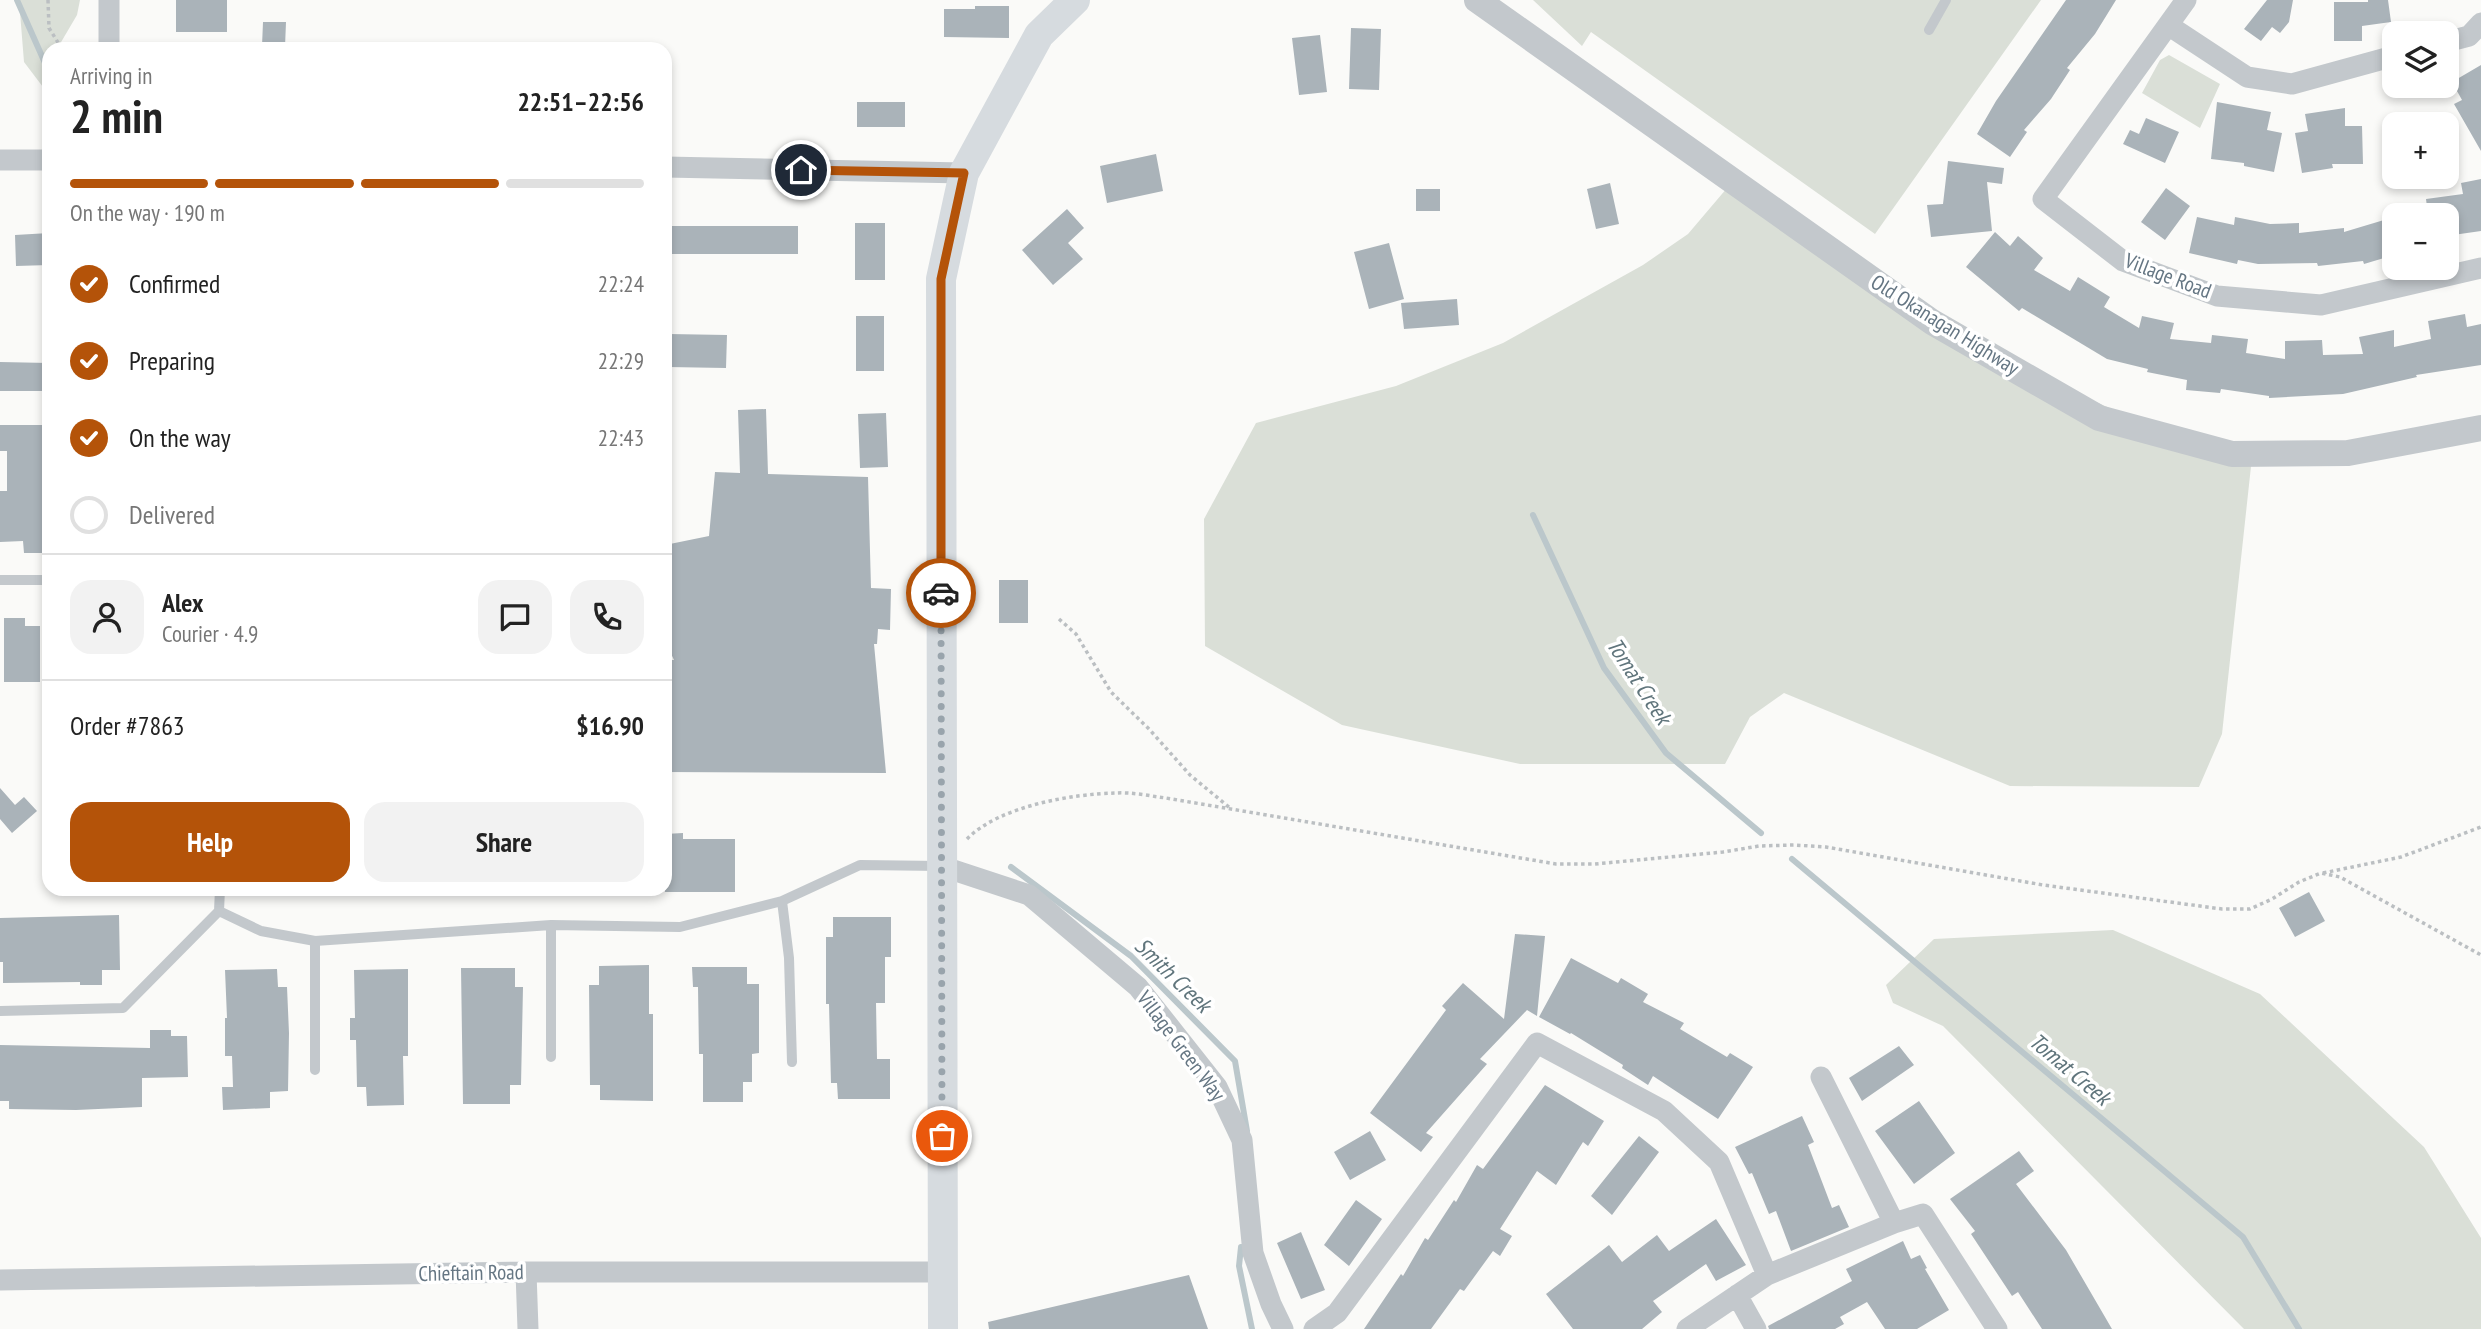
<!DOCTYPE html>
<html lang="en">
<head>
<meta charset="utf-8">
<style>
	:root { --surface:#fff; --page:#f2f2f2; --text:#222; --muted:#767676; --line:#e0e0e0; --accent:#b45309 }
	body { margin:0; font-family:"PT Sans Narrow",sans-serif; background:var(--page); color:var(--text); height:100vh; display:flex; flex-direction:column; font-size:26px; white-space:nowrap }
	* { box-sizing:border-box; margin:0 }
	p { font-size:23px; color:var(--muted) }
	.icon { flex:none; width:38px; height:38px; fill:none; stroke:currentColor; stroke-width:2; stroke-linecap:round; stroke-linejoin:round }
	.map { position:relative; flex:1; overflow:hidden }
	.drawer { position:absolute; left:42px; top:42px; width:630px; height:854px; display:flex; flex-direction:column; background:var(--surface); border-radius:21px; box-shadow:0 4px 10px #0003 }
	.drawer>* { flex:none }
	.buttons { position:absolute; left:2382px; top:21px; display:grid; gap:14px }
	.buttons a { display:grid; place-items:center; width:77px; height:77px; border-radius:14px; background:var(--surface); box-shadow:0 4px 10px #0003; font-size:35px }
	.pin { position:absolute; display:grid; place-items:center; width:60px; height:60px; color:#fff; margin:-30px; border:4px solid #fff; border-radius:50%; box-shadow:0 2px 7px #0007 }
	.courier { position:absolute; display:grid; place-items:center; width:70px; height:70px; margin:-35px; border:5px solid #b45309; border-radius:50%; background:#fff; color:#222; box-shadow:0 2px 9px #0007 }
	.summary em { font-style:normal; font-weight:600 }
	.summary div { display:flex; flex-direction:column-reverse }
	.summary { display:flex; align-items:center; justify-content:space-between; height:119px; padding:0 28px }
	h1 { font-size:46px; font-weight:600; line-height:52px }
	.bar { display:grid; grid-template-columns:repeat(4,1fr); gap:10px 7px; align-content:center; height:84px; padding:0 28px }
	.bar i { height:9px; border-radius:5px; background:var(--line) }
	.bar .active { background:var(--accent) }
	.bar p { grid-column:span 4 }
	.line { display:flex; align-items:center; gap:18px; padding:0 28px; border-top:2px solid var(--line) }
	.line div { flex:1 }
	.round { display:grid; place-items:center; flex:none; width:74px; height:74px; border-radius:21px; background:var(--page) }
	ol { padding:0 28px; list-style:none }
	li { display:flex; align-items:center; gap:21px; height:77px }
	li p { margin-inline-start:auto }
	li .icon { padding:7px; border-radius:50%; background:var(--accent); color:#fff; stroke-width:4 }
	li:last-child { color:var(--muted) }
	li i { width:38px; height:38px; border:4px solid var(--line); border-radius:50% }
	.button { display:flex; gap:14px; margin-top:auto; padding:14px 28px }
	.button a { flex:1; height:80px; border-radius:21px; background:var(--accent); color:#fff; font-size:28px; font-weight:600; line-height:80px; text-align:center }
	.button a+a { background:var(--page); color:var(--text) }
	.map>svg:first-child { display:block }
	.green { fill:#dadfd7 }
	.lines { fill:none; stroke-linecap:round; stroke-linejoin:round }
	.stream { stroke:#bbc7cb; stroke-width:6 }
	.building { fill:#aab3b9 }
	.path { stroke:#bbbfc2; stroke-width:3.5; stroke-dasharray:3.5 3.5; stroke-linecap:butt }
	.service { stroke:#c3c8cc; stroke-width:10 }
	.minor { stroke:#c3c8cc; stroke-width:21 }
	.tertiary { stroke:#c3c8cc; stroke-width:26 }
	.secondary { stroke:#d6dbdf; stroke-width:30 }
	.done { stroke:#99a4ac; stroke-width:7; stroke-dasharray:0 12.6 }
	.route { stroke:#b45309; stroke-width:9 }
	.labels { text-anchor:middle; stroke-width:7; stroke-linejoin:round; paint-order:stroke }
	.street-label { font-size:21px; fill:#657683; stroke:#fff }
	.water-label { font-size:23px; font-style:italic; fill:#60757c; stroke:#fff }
</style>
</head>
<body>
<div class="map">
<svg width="2481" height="1329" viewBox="0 0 2481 1329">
	<rect width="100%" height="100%" fill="#fafaf8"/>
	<path class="green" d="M19,0H80L77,15L57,49H49V95L24,62Z
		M1533,0H2041L1875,234L1591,32L1582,46Z
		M2169,55L2220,84L2200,128L2142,93L2160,60Z
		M1733,181L2027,372L2174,436L2253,448L2222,734L2199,787L2010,786L1784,693L1750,717L1725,764H1520L1342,725L1205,646L1204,519L1256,423L1396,386L1503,343L1643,265L1688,234Z
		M2113,930L2260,994L2424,1147L2481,1238V1329H2244L1943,1026L1893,1003L1886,985L1934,939Z"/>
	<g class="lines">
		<path class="stream" d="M17,0L49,72
			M1533,515L1604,668L1666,753L1761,833
			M1792,859L2243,1237L2299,1329
			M1011,867L1131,956L1235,1061L1247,1131
			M1241,1247L1239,1266L1252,1329"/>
	</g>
	<path class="building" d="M176,0H227V32H176Z
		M2066,0H2116L2095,34L2067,68L2070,70L2051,99L2024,130L2027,132L2010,157L1977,134L1996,101Z
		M2267,0H2293L2289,22L2280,33L2272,27L2261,41L2244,29Z
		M2368,0H2388L2391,22L2362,26V41H2334V2H2368Z
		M975,6H1009V38L944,37V9H975Z
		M263,22H286L285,47L262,46Z
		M1351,28L1381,29L1379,90L1349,89Z
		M1320,35L1327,92L1299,95L1292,38Z
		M2481,65V151L2454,104L2462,100L2452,82Z
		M857,102H905V127H857Z
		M2217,102L2271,112L2267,130L2282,133L2274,172L2244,166V163L2211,159Z
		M2345,108V126H2362L2363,164H2332L2333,168L2302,173L2295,133L2308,131L2305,114Z
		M2146,118L2179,132L2165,163L2123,144L2130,130L2139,134Z
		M1156,154L1163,191L1107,203L1100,166Z
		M1948,161L2004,168L2002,184L1987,182L1992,231L1931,237L1927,205L1943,204Z
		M2481,179V231L2446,236V215H2428L2426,199L2463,194L2461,183Z
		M1610,183L1619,224L1596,229L1587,189Z
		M2166,188L2190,206L2165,240L2141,222Z
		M1416,189H1440V211H1416Z
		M1067,209L1084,228L1068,243L1083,259L1053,285L1022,250Z
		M2197,217L2234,225L2235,217L2270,224L2299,223V233L2344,228V232L2384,220L2385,222L2394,219V255L2364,264L2363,261L2318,266L2317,263L2258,264L2238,260L2237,264L2189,253Z
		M855,223H885V280H855Z
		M665,226H798V254H665Z
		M1995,232L2010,246L2018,236L2043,258L2034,270L2070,291L2078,277L2110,297L2104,307L2139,328L2142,316L2174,323L2170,339L2211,343L2212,335L2248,339L2246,353L2285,359V341L2322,340L2323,355L2363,354L2359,337L2394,330V347L2431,339L2428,321L2465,314L2467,327L2481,324V365L2416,375L2417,377L2343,394L2269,398V396L2221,389L2220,393L2186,390L2187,380L2147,372L2148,369L2107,359L2022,308L2019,311L1966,267Z
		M49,233V265L16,266L15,235Z
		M1389,243L1404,299L1369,309L1354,252Z
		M1457,299L1459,325L1404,329L1401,303Z
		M856,316H884V371H856Z
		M669,334L727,335L726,368L668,367Z
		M0,362L49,363V391H0Z
		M766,409L768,474L868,477L871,588L891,589L890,630L878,629L877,644H874L886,773L665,772V660H674L665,641V545L709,536L715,472L740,473L738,410Z
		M886,413L888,467L860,468L858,414Z
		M0,425H49L48,553H24L23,541L0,542V491H7V451H0Z
		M999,580H1028V623H999Z
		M4,618H25V626H40V682H4Z
		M0,788L15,805L24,797L37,811L12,833L0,819Z
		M683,833V839H735V892H665V834Z
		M2309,892L2325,921L2295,937L2279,908Z
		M119,915L120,970H102V985H80V982L3,983V962H0V918Z
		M833,917H891V957H885V1003H876L877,1059H890V1099H838L837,1083H831L829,1004H826V937H833Z
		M1515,934L1545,936L1537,1016L1527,1010L1480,1059L1487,1064L1426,1133L1433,1137L1421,1152L1370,1113L1446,1010L1442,1006L1463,983L1504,1019Z
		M1571,958L1618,983L1621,978L1648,994L1643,1002L1684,1023L1680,1029L1727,1057L1730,1053L1753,1067L1718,1119L1653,1076L1648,1085L1622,1068L1623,1065L1571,1033L1570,1034L1539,1017Z
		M649,965V1014H653V1101L600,1100V1085H590L589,985H599V966Z
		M692,967H747V984H759V1053L752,1054V1082H743V1102H703V1054H699L698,987H693Z
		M461,968H515V987H523L521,1085H510V1104H463Z
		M277,969L278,987H287L289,1033L288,1091L270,1092V1108L223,1110L222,1087H233L232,1056H225V1018H227L225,970Z
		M408,969V1056H403L404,1105L367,1106L366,1087H357L356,1040H350V1018H355L354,970Z
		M150,1030H171V1036H187L188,1077L142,1078V1107L76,1110L9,1109V1101H0V1045L150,1048Z
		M1899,1046L1914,1065L1862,1101L1849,1078Z
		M1545,1085L1604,1121L1588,1146L1583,1142L1556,1185L1537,1171L1500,1229L1512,1236L1500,1256L1493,1251L1464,1291L1460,1289L1431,1329H1364L1401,1274L1403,1276L1425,1238L1428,1240L1454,1200L1456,1202L1477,1165L1483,1169Z
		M1919,1101L1955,1153L1914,1184L1875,1131Z
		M1802,1116L1814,1142L1808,1145L1832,1208L1839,1205L1849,1227L1791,1251L1776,1211L1769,1214L1752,1173L1749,1174L1735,1147Z
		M1370,1131L1386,1160L1350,1180L1334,1152Z
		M1639,1136L1659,1152L1612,1215L1591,1196Z
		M2019,1151L2034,1171L2016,1184L2066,1250L2112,1329H2042L2018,1292L2012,1296L1971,1234L1975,1231L1950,1199Z
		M1356,1200L1382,1219L1349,1266L1324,1245Z
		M1716,1219L1746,1265L1716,1281L1706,1264L1653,1301L1662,1312L1642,1329H1573L1546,1294L1609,1245L1622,1262L1657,1235L1669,1251Z
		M1301,1232L1325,1290L1301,1299L1277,1243Z
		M1903,1241L1911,1259L1920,1255L1927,1268L1925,1269L1949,1310L1917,1329H1885L1867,1302L1840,1317L1844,1324L1835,1329H1769L1768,1326L1852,1281L1846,1269Z
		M1189,1275L1208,1329H989L988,1322Z"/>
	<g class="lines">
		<path class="path" d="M48,0L49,28L62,49
			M1059,619L1076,634L1111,692L1149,729L1190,775L1230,808
			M967,839C999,806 1072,794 1116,793C1132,792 1150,796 1166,798L1556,864H1595L1723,852L1759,846L1794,845L1826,847L2043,885L2222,909H2250L2272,899L2299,882L2321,873L2340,877L2481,955
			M2323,873L2401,857L2481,827"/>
		<path class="service" d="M1929,30L1946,0
			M0,580H49
			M782,901L789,958L792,1062
			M219,911L261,931L315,941L551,925L680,927L782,901L860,865L941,866
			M551,925V1057
			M315,941V1070
			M0,1011L123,1008L219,911L220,889"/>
		<path class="minor" d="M2186,0L2043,199L2123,261L2217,296L2321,305L2481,268
			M2168,25L2247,77L2292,84L2394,56
			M2446,42L2469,36L2481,23
			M109,49V0
			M0,160H49
			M665,167L964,173
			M941,866L1029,895L1138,987L1217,1087L1242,1140L1253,1253L1271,1304L1283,1329
			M1821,1077L1894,1223
			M526,1272L528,1329
			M1767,1275L1894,1223L1923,1214L1997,1329
			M0,1280L526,1272H942
			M1737,1295L1756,1329
			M1314,1329L1337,1313L1537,1043L1664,1111L1719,1162L1767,1275L1687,1329"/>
		<path class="tertiary" d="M1477,0L1932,322L2099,418L2232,454L2348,453L2481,428"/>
		<path class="secondary" d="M943,1329L941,279L964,173L1039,35L1075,0"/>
	</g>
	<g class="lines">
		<path class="done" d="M941,593L942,1136"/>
		<path class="route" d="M801,170L964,173L941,279V593"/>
	</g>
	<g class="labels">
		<g class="street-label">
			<text transform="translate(2168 276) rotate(21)" y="7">Village Road</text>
			<text transform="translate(1945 325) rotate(32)" y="7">Old Okanagan Highway</text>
			<text transform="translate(1181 1046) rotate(53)" y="7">Village Green Way</text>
			<text transform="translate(471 1273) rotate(-1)" y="7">Chieftain Road</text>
		</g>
		<g class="water-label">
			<text transform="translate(1639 681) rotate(57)" y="8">Tomat Creek</text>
			<text transform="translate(1173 975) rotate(44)" y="8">Smith Creek</text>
			<text transform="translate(2070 1069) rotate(40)" y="8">Tomat Creek</text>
		</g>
	</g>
</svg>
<div class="buttons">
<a><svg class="icon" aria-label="layers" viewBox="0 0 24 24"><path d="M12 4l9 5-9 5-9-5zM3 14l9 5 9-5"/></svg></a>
<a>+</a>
<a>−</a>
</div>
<div class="pin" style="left:942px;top:1136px;background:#ea580c"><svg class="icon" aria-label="bag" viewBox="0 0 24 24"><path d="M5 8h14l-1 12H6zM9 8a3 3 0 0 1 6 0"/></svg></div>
<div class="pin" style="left:801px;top:170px;background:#1f2937"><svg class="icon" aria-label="home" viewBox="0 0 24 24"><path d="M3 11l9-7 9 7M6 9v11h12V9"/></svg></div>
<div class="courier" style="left:941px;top:593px"><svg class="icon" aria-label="car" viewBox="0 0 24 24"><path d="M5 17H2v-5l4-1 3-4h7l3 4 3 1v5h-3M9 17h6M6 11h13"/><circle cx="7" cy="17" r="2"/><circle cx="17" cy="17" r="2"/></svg></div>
<section class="drawer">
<div class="summary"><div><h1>2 min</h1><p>Arriving in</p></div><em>22:51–22:56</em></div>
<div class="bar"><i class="active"></i><i class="active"></i><i class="active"></i><i></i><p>On the way · 190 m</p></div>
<ol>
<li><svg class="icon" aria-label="check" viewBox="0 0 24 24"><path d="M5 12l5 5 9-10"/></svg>Confirmed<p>22:24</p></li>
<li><svg class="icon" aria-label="check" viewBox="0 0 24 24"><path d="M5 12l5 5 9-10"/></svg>Preparing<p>22:29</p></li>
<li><svg class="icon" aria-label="check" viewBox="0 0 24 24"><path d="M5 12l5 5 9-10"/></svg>On the way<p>22:43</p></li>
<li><i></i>Delivered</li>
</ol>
<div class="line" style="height:126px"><a class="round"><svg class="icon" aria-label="person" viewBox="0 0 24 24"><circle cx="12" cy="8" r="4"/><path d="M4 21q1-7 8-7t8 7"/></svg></a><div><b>Alex</b><p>Courier · 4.9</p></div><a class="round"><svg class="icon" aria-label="chat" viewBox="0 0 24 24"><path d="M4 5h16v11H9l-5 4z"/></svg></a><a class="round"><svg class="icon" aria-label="phone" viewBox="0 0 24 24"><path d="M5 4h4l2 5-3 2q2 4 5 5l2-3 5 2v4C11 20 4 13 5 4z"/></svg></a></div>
<div class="line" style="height:91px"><div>Order #7863</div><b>$16.90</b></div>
<div class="button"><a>Help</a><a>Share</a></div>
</section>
</div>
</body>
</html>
